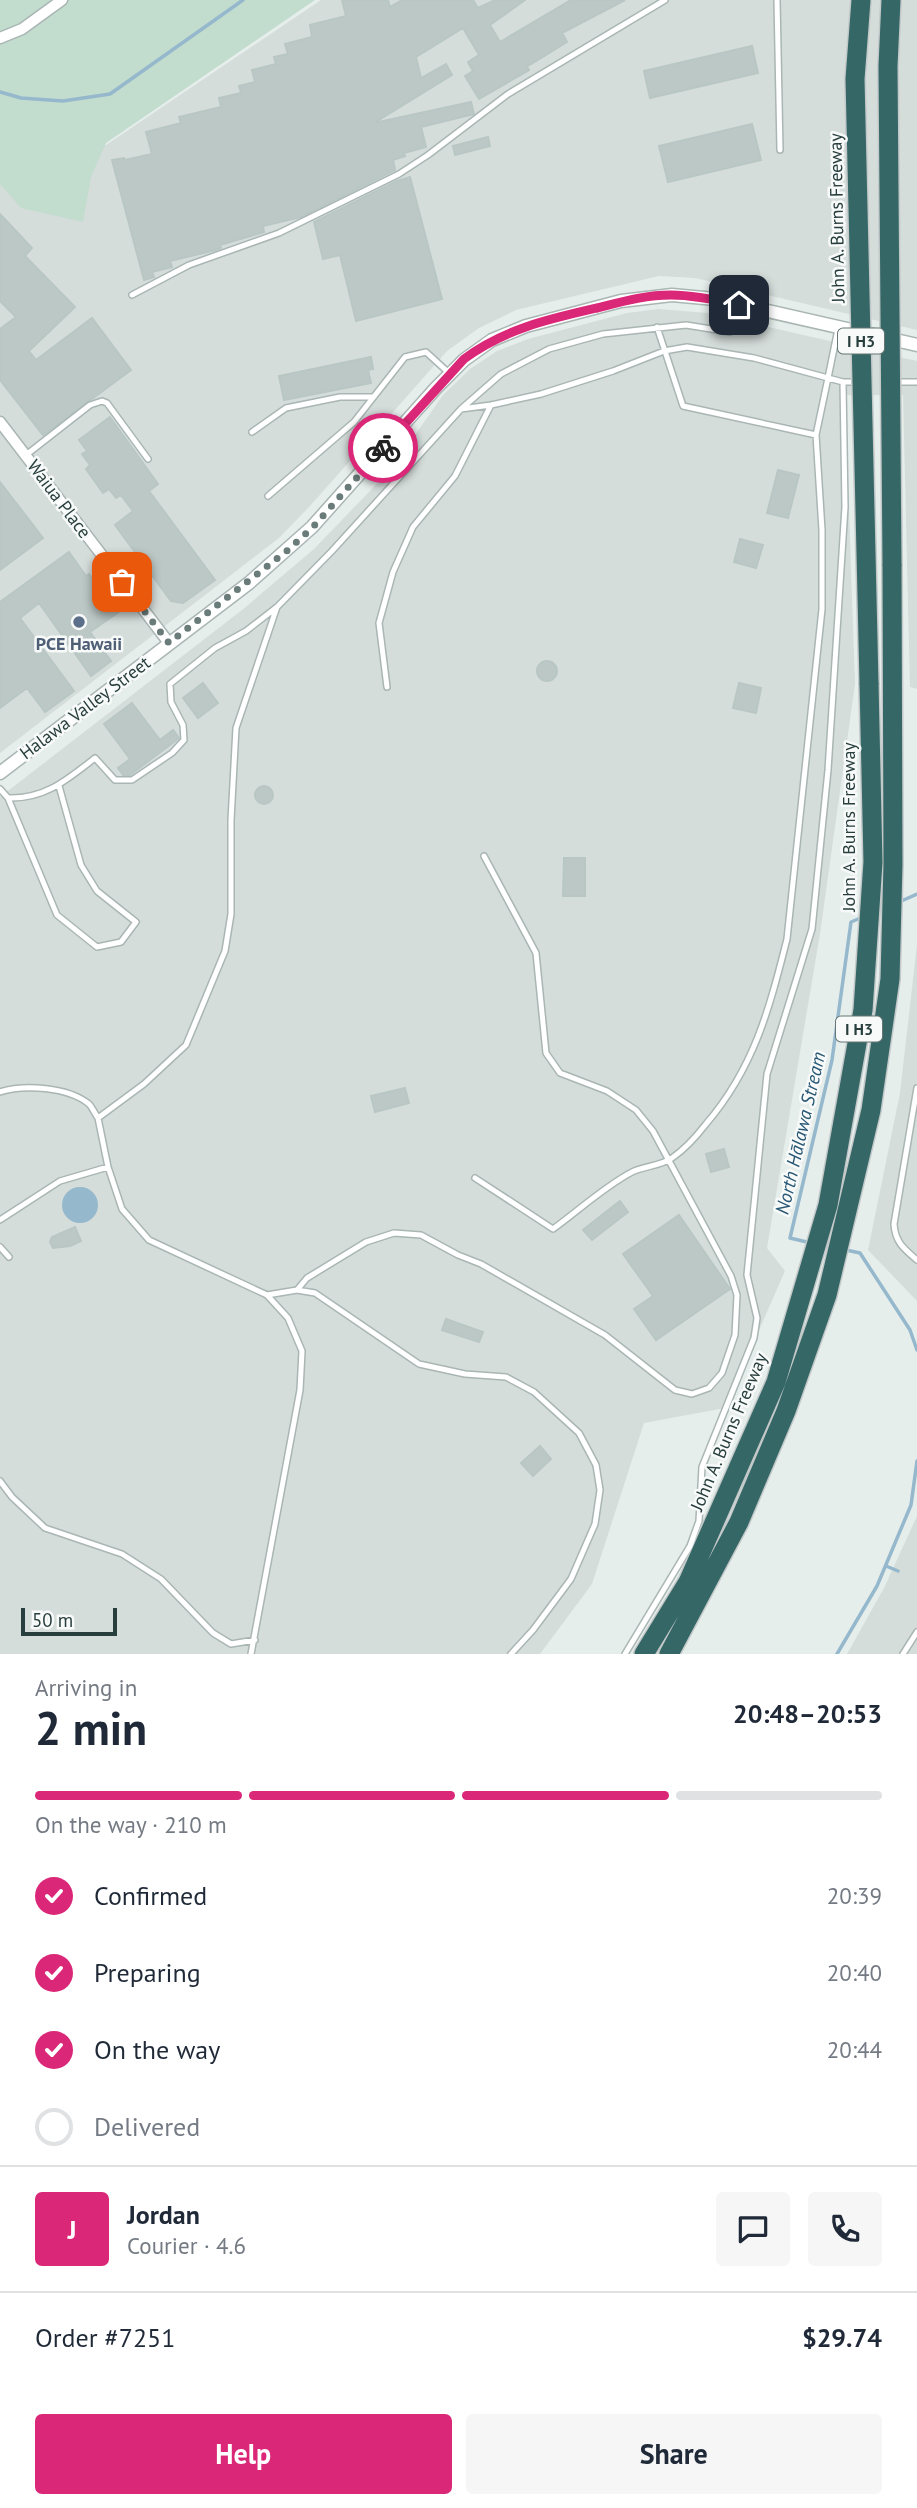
<!DOCTYPE html>
<html lang="en">
<head>
<meta charset="utf-8">
<style>
	:root { --surface:#fff; --page:#f6f6f7; --text:#1f2937; --muted:#747a83; --line:#e0e1e3; --accent:#db2777 }
	body { margin:0; font-family:"PT Sans",sans-serif; background:var(--page); color:var(--text); height:100vh; display:flex; flex-direction:column; font-size:26px; white-space:nowrap }
	* { box-sizing:border-box; margin:0 }
	p { font-size:23px; color:var(--muted) }
	.icon { flex:none; width:38px; height:38px; fill:none; stroke:currentColor; stroke-width:2; stroke-linecap:round; stroke-linejoin:round }
	.map { position:relative; height:1654px; overflow:hidden }
	.panel { display:flex; flex-direction:column; background:var(--surface); flex:1 }
	.panel>* { flex:none }
	.scale { position:absolute; left:21px; bottom:18px; width:96px; box-sizing:border-box; padding-left:7px; border:4px solid #273e3d; border-top:0; font-size:19px; line-height:24px; white-space:nowrap; color:#273e3d; -webkit-text-stroke:5px #f7faf9; paint-order:stroke }
	.pin { position:absolute; display:grid; place-items:center; width:60px; height:60px; color:#fff; margin:-30px; border-radius:14px; box-shadow:0 4px 10px #0006 }
	.courier { position:absolute; display:grid; place-items:center; width:70px; height:70px; margin:-35px; border:5px solid #db2777; border-radius:50%; background:#fff; color:#222; box-shadow:0 2px 9px #0007 }
	.overview em { font-style:normal; font-weight:800 }
	.overview div { display:flex; flex-direction:column-reverse }
	.overview { display:flex; align-items:center; justify-content:space-between; height:119px; padding:0 35px }
	h1 { font-size:46px; font-weight:800; line-height:52px }
	.bar { display:grid; grid-template-columns:repeat(4,1fr); gap:10px 7px; align-content:center; height:84px; padding:0 35px }
	.bar i { height:9px; border-radius:5px; background:var(--line) }
	.bar .active { background:var(--accent) }
	.bar p { grid-column:span 4 }
	.line { display:flex; align-items:center; gap:18px; padding:0 35px; border-top:2px solid var(--line) }
	.line div { flex:1 }
	.round { display:grid; place-items:center; flex:none; width:74px; height:74px; border-radius:7px; background:var(--page) }
	ol { padding:0 35px; list-style:none }
	li { display:flex; align-items:center; gap:21px; height:77px }
	li p { margin-inline-start:auto }
	li .icon { padding:7px; border-radius:50%; background:var(--accent); color:#fff; stroke-width:4 }
	li:last-child { color:var(--muted) }
	li i { width:38px; height:38px; border:4px solid var(--line); border-radius:50% }
	.action { display:flex; gap:14px; margin-top:auto; padding:14px 35px }
	.action a { flex:1; height:80px; border-radius:7px; background:var(--accent); color:#fff; font-size:28px; font-weight:800; line-height:80px; text-align:center }
	.action a+a { background:var(--page); color:var(--text) }
	.map>svg:first-child { display:block }
	.built { fill:#d5dddb }
	.green { fill:#c2dcce }
	.water { fill:#95b8cc }
	.lines { fill:none; stroke-linecap:round; stroke-linejoin:round }
	.stream { stroke:#95b8cc; stroke-width:3.5 }
	.building { fill:#bcc8c5; stroke:#b9c7c4; stroke-width:2 }
	.service-casing { stroke:#a9b6b4; stroke-width:8 }
	.minor-casing { stroke:#a9b6b4; stroke-width:13 }
	.tertiary-casing { stroke:#a9b6b4; stroke-width:15 }
	.motorway-casing { stroke:#c3c9c9; stroke-width:22 }
	.service { stroke:#fff; stroke-width:5 }
	.minor { stroke:#fff; stroke-width:10 }
	.tertiary { stroke:#fff; stroke-width:12 }
	.motorway { stroke:#366767; stroke-width:19 }
	.motorway-bridge-casing { stroke:#c3c9c9; stroke-width:22; stroke-linecap:butt }
	.motorway-bridge { stroke:#366767; stroke-width:19 }
	.done { stroke:#6a7c7a; stroke-width:7; stroke-dasharray:0 12.6 }
	.route { stroke:#db2777; stroke-width:9 }
	.service-dot { fill:#5c6f8a; stroke:#f7faf9; stroke-width:2.5 }
	.labels { text-anchor:middle; stroke-width:5; stroke-linejoin:round; paint-order:stroke }
	.shield { fill:#f7faf9; stroke:#657675; stroke-width:2 }
	.shield-label { font-size:16px; font-weight:bold; fill:#273e3d }
	.street-label { font-size:18px; fill:#273e3d; stroke:#f7faf9 }
	.service-label { font-size:18px; font-weight:bold; fill:#4e5e75; stroke:#f7faf9 }
	.water-label { font-size:19px; font-style:italic; fill:#275774; stroke:#f7faf9 }
</style>
</head>
<body>
<div class="map">
<svg width="917" height="1654" viewBox="0 0 917 1654">
	<rect width="100%" height="100%" fill="#e6eeec"/>
	<path class="built" d="M321,0H917V330L695,278L659,276L516,310L479,328L447,351L310,506L279,538L0,753V137L32,155L106,145Z
		M658,309L708,313L917,361V689L910,687L903,395H845L855,684L820,934L767,1248L785,1271L725,1408L644,1423L592,1584L540,1654H0V797L242,610L314,549L392,468L443,395L470,369L497,351L528,339L627,313Z
		M917,944V1301L868,1250L900,1093Z
		M917,1516V1654H847L884,1588Z"/>
	<path class="green" d="M0,0H315L106,143L91,177L83,222L21,208L0,184Z"/>
	<path class="water" d="M62 1205a18 18 0 1 1 36 0a18 18 0 1 1-36 0Z"/>
	<g class="lines">
		<path class="stream" d="M0,92L21,98L63,101L110,94L243,0
			M899,902L917,894
			M811,1243L790,1238L832,1060L851,922L863,917
			M846,1250L860,1253L910,1330L917,1350
			M886,1566L898,1571
			M837,1654L877,1586L911,1505L917,1461"/>
	</g>
	<path class="building" d="M342,0H388L390,7L402,0H473L478,8L495,0H525L490,25L500,42L571,0H625L562,33L567,42L531,64L527,66L529,70L479,99L465,76L473,71L468,62L479,55L463,28L416,57L421,78L446,64L452,75L374,123L471,102L474,114L421,127L426,147L404,153L405,156L393,160L395,170L301,217L263,226L264,232L220,245L221,248L216,250L170,261L172,267L152,272L154,277L144,280L112,160L124,158L125,160L152,154L146,132L181,123L179,117L221,107L219,98L241,93L239,86L255,82L252,70L276,64L274,57L288,54L285,44L312,37L310,25L346,16Z
		M752,46L758,73L650,98L644,71Z
		M752,124L761,160L668,182L659,146Z
		M488,137L490,146L455,155L453,146Z
		M410,177L442,299L356,321L340,255L323,259L314,222L397,181Z
		M0,214L32,248L25,256L75,307L29,351L36,360L92,318L131,370L43,435L0,380V329L16,317L0,301Z
		M371,357L373,369L368,370L371,383L284,400L279,376Z
		M110,417L158,484L149,491L215,580L183,603L171,601L115,525L133,511L121,495L116,498L109,489L103,493L86,469L90,465L82,454L87,451L79,440Z
		M778,470L799,475L788,518L767,513Z
		M0,482L43,538L0,570Z
		M740,539L763,545L756,568L734,562Z
		M69,552L86,576L89,574L97,586L100,584L120,611L90,632L111,661L91,676L39,603L20,618L74,691L45,712L27,688L0,708V602Z
		M537 671a10 10 0 1 1 20 0a10 10 0 1 1-20 0Z
		M203,683L218,703L198,718L183,698Z
		M739,683L761,688L756,713L733,708Z
		M132,703L160,740L173,730L179,738L130,775H123L118,768L130,759L104,724Z
		M255 795a9 9 0 1 1 18 0a9 9 0 1 1-18 0Z
		M564,858H585V896H563Z
		M405,1088L409,1103L375,1112L371,1096Z
		M724,1149L729,1167L711,1172L706,1154Z
		M620,1201L628,1212L592,1240L583,1230Z
		M679,1215L730,1289L656,1340L634,1309L653,1296L623,1254Z
		M75,1227L81,1241L70,1246L53,1248L50,1242L52,1237Z
		M446,1319L483,1332L479,1342L442,1330Z
		M540,1446L551,1459L533,1476L521,1463Z"/>
	<g class="lines">
		<g class="service-casing">
			<path id="service" d="M777,0L780,150
				M132,295L189,265L279,233L399,174L428,155L508,94L665,0
				M657,327L683,406L816,435
				M838,329L828,378L843,382H858
				M896,382H917
				M461,409L491,405L541,394L613,371L664,351L687,347L754,358L828,378L816,435L822,530V609L787,939C769,1010 754,1068 706,1124C696,1137 685,1149 672,1158C661,1166 644,1166 632,1172C605,1186 578,1211 553,1229L475,1178
				M252,432L286,408L340,397H373
				M26,455L90,405L102,401L107,403L148,459
				M268,496L354,422L405,357L426,352L449,373
				M387,687L379,623L393,572L413,527L455,476L491,405
				M0,789L8,798C45,799 67,780 95,758L115,780H132L172,753L184,740L183,725L171,702L170,684L215,648L246,631L277,607L332,551L461,409L501,374L549,349L603,334L686,325L730,332L739,305
				M8,798L57,915L97,947L121,942L136,922L97,891L81,865L59,786
				M917,1088L894,1224C895,1242 904,1249 917,1260
				M0,1092C24,1084 68,1087 89,1104C92,1107 95,1114 98,1118
				M0,1220L60,1181L108,1167
				M0,1247L9,1257
				M297,1290L307,1278L366,1242L394,1233L421,1235L458,1255L481,1264L605,1335L675,1390L692,1394L709,1388L722,1373L735,1335L737,1295L731,1276L653,1131L636,1110L607,1091L560,1073L546,1053L536,953L484,856
				M267,1295L297,1290L315,1293L419,1364L465,1374L506,1377L534,1392L579,1433L596,1465L600,1490L595,1524L571,1579L533,1630L511,1654
				M0,1481L12,1497L45,1528L122,1554L161,1579L213,1633L231,1644L255,1640
				M251,1654L300,1390L302,1351L288,1318L267,1295L149,1240L122,1209L108,1167L98,1118L144,1084L186,1045L225,951L231,914V820L236,728L277,607
				M625,1654L690,1546L699,1521L702,1467L754,1338L757,1318L747,1275L767,1074L812,929L828,770L845,507L843,382
				M903,1654L917,1632"/>
		</g>
		<g class="minor-casing">
			<path id="minor" d="M0,38L22,29L62,0
				M0,422L169,643"/>
		</g>
		<g class="tertiary-casing">
			<path id="tertiary" d="M0,773L249,583L312,527L436,388L464,360L492,340L526,326L621,301L672,295L715,299L917,345"/>
		</g>
		<g class="motorway-casing">
			<path id="motorway" d="M644,1654L688,1582L776,1382L828,1205L863,1010L873,862L869,683
				M669,1654L739,1522L786,1411L827,1295L871,1110L890,979L893,864L892,564"/>
		</g>
		<use href="#service" class="service"/>
		<use href="#minor" class="minor"/>
		<use href="#tertiary" class="tertiary"/>
		<use href="#motorway" class="motorway"/>
		<g class="motorway-bridge-casing">
			<path id="motorway-bridge" d="M861,0L855,79L869,683
				M891,0L888,66L892,564"/>
		</g>
		<use href="#motorway-bridge" class="motorway-bridge"/>
	</g>
	<g class="lines">
		<path class="done" d="M122,582L169,643L288,550L313,527L383,448"/>
		<path class="route" d="M383,448L464,359C504,329 549,319 597,308C621,302 645,295 671,295C694,295 717,300 739,305"/>
	</g>
	<circle class="service-dot" cx="79" cy="622" r="7"/>
	<g class="labels">
		<g class="shield">
			<rect x="838" y="328.5" width="46" height="25" rx="5"/>
			<rect x="836" y="1016.5" width="46" height="25" rx="5"/>
		</g>
		<g class="shield-label">
			<text x="861" y="347">I H3</text>
			<text x="859" y="1035">I H3</text>
		</g>
		<g class="street-label">
			<text transform="translate(837 218) rotate(-91)" y="6">John A. Burns Freeway</text>
			<text transform="translate(59 499) rotate(53)" y="6">Waiua Place</text>
			<text transform="translate(85 708) rotate(-37)" y="6">Halawa Valley Street</text>
			<text transform="translate(849 827) rotate(-90)" y="6">John A. Burns Freeway</text>
			<text transform="translate(729 1432) rotate(-67)" y="6">John A. Burns Freeway</text>
		</g>
		<g class="service-label">
			<text x="79" y="650">PCE Hawaii</text>
		</g>
		<g class="water-label">
			<text transform="translate(800 1133) rotate(-77)" y="7">North Hālawa Stream</text>
		</g>
	</g>
</svg>
<div class="scale">50 m</div>
<div class="pin" style="left:122px;top:582px;background:#ea580c"><svg class="icon" aria-label="bag" viewBox="0 0 24 24"><path d="M5 8h14l-1 12H6zM9 8a3 3 0 0 1 6 0"/></svg></div>
<div class="pin" style="left:739px;top:305px;background:#1f2937"><svg class="icon" aria-label="home" viewBox="0 0 24 24"><path d="M3 11l9-7 9 7M6 9v11h12V9"/></svg></div>
<div class="courier" style="left:383px;top:448px"><svg class="icon" aria-label="bike" viewBox="0 0 24 24"><circle cx="6" cy="16" r="4"/><circle cx="18" cy="16" r="4"/><path d="M6 16l4-8h5l3 8M10 8l3 8H6M13 5h3"/></svg></div>
</div>
<section class="panel">
<div class="overview"><div><h1>2 min</h1><p>Arriving in</p></div><em>20:48–20:53</em></div>
<div class="bar"><i class="active"></i><i class="active"></i><i class="active"></i><i></i><p>On the way · 210 m</p></div>
<ol>
<li><svg class="icon" aria-label="check" viewBox="0 0 24 24"><path d="M5 12l5 5 9-10"/></svg>Confirmed<p>20:39</p></li>
<li><svg class="icon" aria-label="check" viewBox="0 0 24 24"><path d="M5 12l5 5 9-10"/></svg>Preparing<p>20:40</p></li>
<li><svg class="icon" aria-label="check" viewBox="0 0 24 24"><path d="M5 12l5 5 9-10"/></svg>On the way<p>20:44</p></li>
<li><i></i>Delivered</li>
</ol>
<div class="line" style="height:126px"><b class="round" style="background:var(--accent);color:#fff">J</b><div><b>Jordan</b><p>Courier · 4.6</p></div><a class="round"><svg class="icon" aria-label="chat" viewBox="0 0 24 24"><path d="M4 5h16v11H9l-5 4z"/></svg></a><a class="round"><svg class="icon" aria-label="phone" viewBox="0 0 24 24"><path d="M5 4h4l2 5-3 2q2 4 5 5l2-3 5 2v4C11 20 4 13 5 4z"/></svg></a></div>
<div class="line" style="height:91px"><div>Order #7251</div><b>$29.74</b></div>
<div class="action"><a>Help</a><a>Share</a></div>
</section>
</body>
</html>
